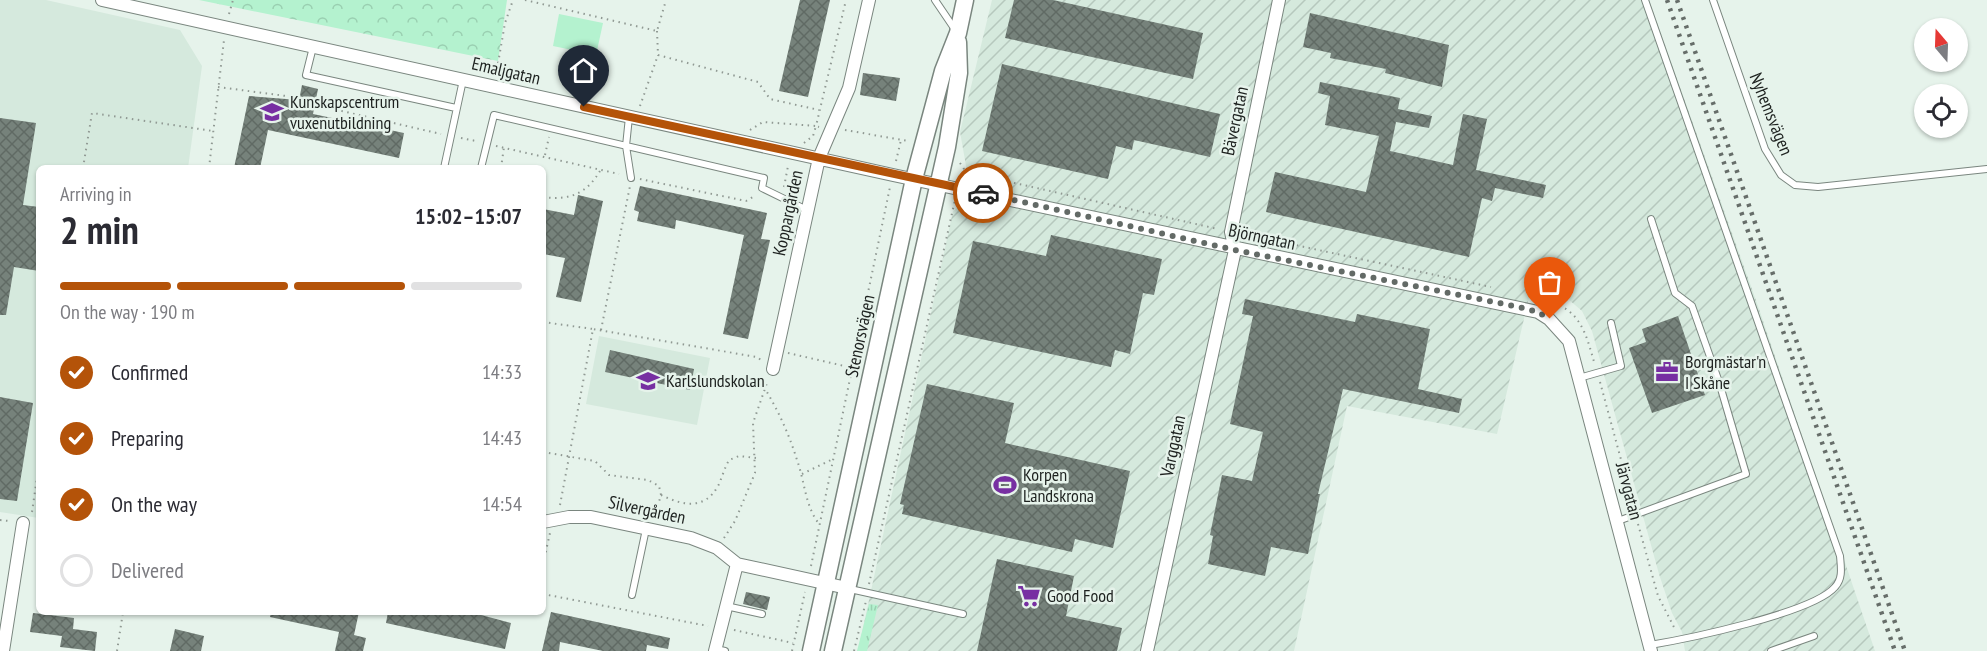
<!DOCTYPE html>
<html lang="en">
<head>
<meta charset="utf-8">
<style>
	:root { --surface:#fff; --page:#f7f7f7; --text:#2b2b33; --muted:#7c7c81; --line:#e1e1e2; --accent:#b45309 }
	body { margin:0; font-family:"PT Sans Narrow",sans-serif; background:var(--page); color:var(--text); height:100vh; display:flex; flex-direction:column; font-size:22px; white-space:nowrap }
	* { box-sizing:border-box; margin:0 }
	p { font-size:20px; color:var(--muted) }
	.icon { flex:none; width:33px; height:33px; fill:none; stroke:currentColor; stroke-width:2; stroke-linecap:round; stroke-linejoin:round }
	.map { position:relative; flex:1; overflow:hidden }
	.sheet { position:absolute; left:36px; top:165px; width:510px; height:450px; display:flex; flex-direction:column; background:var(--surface); border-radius:9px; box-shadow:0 2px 4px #0004 }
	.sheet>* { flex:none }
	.needle { width:39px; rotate:341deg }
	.controls { position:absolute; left:1914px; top:18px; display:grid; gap:12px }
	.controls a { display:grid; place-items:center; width:54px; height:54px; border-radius:50%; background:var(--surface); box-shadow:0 2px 4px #0004; font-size:30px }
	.pin { position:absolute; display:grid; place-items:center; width:51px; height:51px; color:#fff; margin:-62px -26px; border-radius:50% 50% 50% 0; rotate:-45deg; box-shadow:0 0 6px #0007 }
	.pin .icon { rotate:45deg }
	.courier { position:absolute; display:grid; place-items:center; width:60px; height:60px; margin:-30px; border:4px solid #b45309; border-radius:50%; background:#fff; color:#222; box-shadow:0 2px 8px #0007 }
	.summary em { font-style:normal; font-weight:600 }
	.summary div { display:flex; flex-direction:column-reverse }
	.summary { display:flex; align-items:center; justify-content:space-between; height:102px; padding:0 24px }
	h1 { font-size:39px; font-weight:600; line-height:45px }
	.bar { display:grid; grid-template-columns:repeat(4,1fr); gap:9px 6px; align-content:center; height:72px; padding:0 24px }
	.bar i { height:8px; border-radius:4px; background:var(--line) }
	.bar .selected { background:var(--accent) }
	.bar p { grid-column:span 4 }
	ol { padding:0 24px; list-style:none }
	li { display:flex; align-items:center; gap:18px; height:66px }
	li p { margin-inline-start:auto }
	li .icon { padding:6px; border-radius:50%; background:var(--accent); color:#fff; stroke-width:4 }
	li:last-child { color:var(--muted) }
	li i { width:33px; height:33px; border:3px solid var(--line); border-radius:50% }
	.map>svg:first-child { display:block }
	.built { fill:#d5e9dd }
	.industrial { fill:url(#industrial-furrows) }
	.grass { fill:url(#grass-tufts) }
	.park { fill:url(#park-crowns) }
	.garden { fill:#b4f2cf }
	.building { fill:url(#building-cross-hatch) }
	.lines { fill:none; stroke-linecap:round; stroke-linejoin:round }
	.lane-casing { stroke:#7a867f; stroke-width:8 }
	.street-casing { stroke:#7a867f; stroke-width:14 }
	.secondary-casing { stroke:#7a867f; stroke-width:19 }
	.path { stroke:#909993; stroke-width:2; stroke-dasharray:1.5 4.5; stroke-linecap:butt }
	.lane { stroke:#fff; stroke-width:6 }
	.street { stroke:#fff; stroke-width:12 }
	.secondary { stroke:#fff; stroke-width:16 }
	.rail { stroke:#666d69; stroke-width:4.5; stroke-dasharray:3 6; stroke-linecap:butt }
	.done { stroke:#636a66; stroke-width:6; stroke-dasharray:0 10.8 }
	.route { stroke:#b45309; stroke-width:8 }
	.labels { text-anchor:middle; stroke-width:5; stroke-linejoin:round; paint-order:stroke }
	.street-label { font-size:18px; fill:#1d211f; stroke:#e6f3eb }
	.poi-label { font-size:18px; fill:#1d211f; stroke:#e6f3eb; text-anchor:start }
</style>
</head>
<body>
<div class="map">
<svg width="1987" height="651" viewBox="0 0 1987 651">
	<defs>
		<pattern id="industrial-furrows" width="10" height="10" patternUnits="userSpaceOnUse" patternTransform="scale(1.5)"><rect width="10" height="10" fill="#d5e9dd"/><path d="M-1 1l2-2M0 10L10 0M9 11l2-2" fill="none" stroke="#b6c8bd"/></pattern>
		<pattern id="grass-tufts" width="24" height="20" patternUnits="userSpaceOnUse" patternTransform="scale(1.5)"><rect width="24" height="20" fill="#b4f2cf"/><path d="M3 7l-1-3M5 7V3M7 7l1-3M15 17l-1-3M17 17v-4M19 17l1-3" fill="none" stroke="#9acfb1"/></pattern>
		<pattern id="park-crowns" width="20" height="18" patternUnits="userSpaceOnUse" patternTransform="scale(1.5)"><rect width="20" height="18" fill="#b4f2cf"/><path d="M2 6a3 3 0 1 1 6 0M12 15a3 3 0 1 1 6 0" fill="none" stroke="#9acfb1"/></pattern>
		<pattern id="building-cross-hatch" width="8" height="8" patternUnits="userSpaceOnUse" patternTransform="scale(1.5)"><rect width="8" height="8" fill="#76827b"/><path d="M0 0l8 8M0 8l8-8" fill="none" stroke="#606a64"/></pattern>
	</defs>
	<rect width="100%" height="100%" fill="#e6f3eb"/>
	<path class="built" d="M0,0H46L180,30L202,66L188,168H39V518L0,512Z
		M599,336L710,358L697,425L586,404Z"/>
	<path class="industrial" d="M992,0H1649L1757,303L1875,651H1685L1682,632L1672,613L1659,574L1592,331L1582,311L1568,299L1531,289L1497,434L1347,406L1294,651H858L953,211L965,202L974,181L968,177L960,132Z"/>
	<path class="grass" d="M869,604L878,605L867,651H857Z"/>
	<path class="park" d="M199,0H507L498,61Z"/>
	<path class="garden" d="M559,14L603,23L596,55L553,46Z"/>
	<path class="building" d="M800,0H830L808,97L779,91Z
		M1014,0H1053L1203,33L1193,79L1005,38Z
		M1310,13L1449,45L1442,87L1385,73L1386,69L1330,58L1331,53L1303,47Z
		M1002,64L1220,114L1210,157L1134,140L1132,150L1116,146L1108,179L982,151Z
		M863,73L900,78L896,101L860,95Z
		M1320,82L1400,98L1398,109L1432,116L1429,128L1396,122L1390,151L1453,165L1463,114L1487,119L1476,170L1546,185L1543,198L1495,188L1492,201L1482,198L1469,257L1266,212L1275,172L1366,192L1379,136L1325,125L1330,96L1318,93Z
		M302,85L318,89L313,114L404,133L399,158L268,130L260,168H234L249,96L299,100Z
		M0,118L36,123L23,205L39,207V271L14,267L6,315H0Z
		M640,186L767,213L761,239L770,240L748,339L723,334L744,235L676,220L675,229L637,221L639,212L634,210Z
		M578,195L603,201L581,302L556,297L565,258L543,254V209L574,215Z
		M1051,235L1162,259L1154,295L1143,293L1130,354L1115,350L1111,367L953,333L973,241L1046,256Z
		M1245,299L1355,322L1357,314L1430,329L1418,389L1462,399L1459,413L1343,389L1318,494H1320L1308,554L1271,547L1265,576L1208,564L1213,536L1210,535L1222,475L1252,481L1263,432L1230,424L1253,316L1242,314Z
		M1678,316L1705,395L1652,413L1629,348L1646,342L1642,329Z
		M610,350L694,369L690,390L605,372Z
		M927,384L1014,403L1005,443L1130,471L1113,548L1075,539L1072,552L902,514L904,505L900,504Z
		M0,397L33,403L17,501L0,499Z
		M997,559L1074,576L1066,616L1122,628L1117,651H977Z
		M746,592L770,597L767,610L743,604Z
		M271,612H359L354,635L366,638L363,651H335L339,632L270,617Z
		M388,612H470L511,623L505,649L386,623Z
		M551,612L670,638L668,649L647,645L646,651H603L560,642L559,651H542Z
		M33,613L74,618L73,629L97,632L95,651L60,647L62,636L30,632Z
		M175,629L204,636L201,651H170Z"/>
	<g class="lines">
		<g class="lane-casing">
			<path id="lane" d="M935,0L956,31
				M1645,0L1840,556C1841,568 1843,578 1835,587C1813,613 1686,639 1650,645
				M1713,0L1765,149L1781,175L1795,185L1818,187L1987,169
				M313,47L306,75L456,108
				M629,117L626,146L631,178
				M444,168L463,80
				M481,168L494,115L764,178L762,188L807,210
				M1579,378L1621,366L1611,323
				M1618,521L1746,474L1719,382L1692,306L1675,293L1651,219
				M850,589L963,614
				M632,595L646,529
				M726,606L762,614
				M716,649L725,651
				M1771,651L1814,636"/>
		</g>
		<g class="street-casing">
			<path id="street" d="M102,0L893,175L1538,312L1549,319L1569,341L1651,651
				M773,369L819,158L849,88L869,0
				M543,522L569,517H591L691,538L717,548L737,564L847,588
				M3,651L23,523
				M715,651L737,564
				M1147,651L1235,250L1231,232L1279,0"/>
		</g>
		<g class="secondary-casing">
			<path id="secondary" d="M811,651L914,179L943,71L958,33L965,0
				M833,651L947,147L959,73L958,42"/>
		</g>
		<path class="path" d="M525,0L657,31L666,0
			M229,14L233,0
			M657,31L658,55L758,82L770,99L819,110
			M496,75L505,23L513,0
			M218,87L286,96L303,102L441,134
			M640,106L658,55
			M750,130L763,122L816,126L846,0
			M845,130L908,141
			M461,138L476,141
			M804,143L813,136L816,126L819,127
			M496,146L619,174
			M545,155L549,137
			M896,161L901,140
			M960,163L966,172L1218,229
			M83,168L92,113L213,131
			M209,168L224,40
			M501,168L504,147
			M640,179L746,201L756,195
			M784,187L788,166
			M543,197C570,201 588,193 601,169
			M1244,234L1491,287
			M1543,299C1581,309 1585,331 1595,365
			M543,322L593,329
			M601,330L630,186
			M788,353L853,368
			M1600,382L1633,504
			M764,387C778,410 789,434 797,460C805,482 805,507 820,525
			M543,452L595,461L609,475L648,480L659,486L661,495L654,518
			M802,474L833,459
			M661,495C682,505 704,511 718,486C722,478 724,469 729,460L739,456L756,458
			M560,505L593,329L757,357L761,360
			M32,512L39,464
			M0,520L9,521
			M1638,524L1658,596L1676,631
			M724,538L735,521L755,473L753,423L768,380
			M543,564L550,533
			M811,566L890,187
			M869,584L955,200
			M543,594L708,626
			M734,630L793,643
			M117,651L123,612
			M792,651L805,592
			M854,651L866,601"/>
		<use href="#lane" class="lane"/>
		<use href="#street" class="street"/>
		<use href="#secondary" class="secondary"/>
		<path class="rail" d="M1667,0L1895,651
			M1677,0L1905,651"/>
	</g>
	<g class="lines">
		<path class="done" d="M983,193L1235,250L1519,307L1538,312L1550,319"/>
		<path class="route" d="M584,107L983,193"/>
	</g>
	<defs>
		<g id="school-bare" transform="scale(1.8)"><path d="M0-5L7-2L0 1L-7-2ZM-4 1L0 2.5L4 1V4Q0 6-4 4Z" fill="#772fa2" stroke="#e6f3eb" stroke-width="2.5" paint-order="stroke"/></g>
		<g id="office-bare" transform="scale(1.8)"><path d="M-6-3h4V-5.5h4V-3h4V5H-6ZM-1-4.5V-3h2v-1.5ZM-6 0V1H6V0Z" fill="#772fa2" stroke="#e6f3eb" stroke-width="2.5" paint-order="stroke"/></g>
		<g id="stadium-bare" transform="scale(1.8)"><path d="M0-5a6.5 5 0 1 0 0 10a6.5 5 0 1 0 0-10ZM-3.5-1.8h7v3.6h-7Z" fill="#772fa2" stroke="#e6f3eb" stroke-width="2.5" paint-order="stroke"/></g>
		<g id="supermarket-bare" transform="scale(1.8)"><path d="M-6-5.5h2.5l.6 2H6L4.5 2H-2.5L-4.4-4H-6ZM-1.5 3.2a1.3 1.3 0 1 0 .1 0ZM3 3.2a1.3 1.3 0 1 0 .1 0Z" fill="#772fa2" stroke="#e6f3eb" stroke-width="2.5" paint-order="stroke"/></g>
	</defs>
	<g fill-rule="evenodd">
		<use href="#school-bare" x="272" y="112"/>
		<use href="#office-bare" x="1667" y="372"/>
		<use href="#school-bare" x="648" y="381"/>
		<use href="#stadium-bare" x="1005" y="485"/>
		<use href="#supermarket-bare" x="1029" y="596"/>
	</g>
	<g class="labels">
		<g class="street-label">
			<text transform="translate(506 71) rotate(13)" y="6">Emaljgatan</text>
			<text transform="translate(1771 114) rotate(68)" y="6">Nyhemsvägen</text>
			<text transform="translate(1235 121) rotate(-78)" y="6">Bävergatan</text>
			<text transform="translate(788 213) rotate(-78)" y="6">Koppargården</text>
			<text transform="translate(1262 237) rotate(12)" y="6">Björngatan</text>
			<text transform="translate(860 336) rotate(-78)" y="6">Stenorsvägen</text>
			<text transform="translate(1173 446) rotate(-78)" y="6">Varggatan</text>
			<text transform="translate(1629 491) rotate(75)" y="6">Järvgatan</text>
			<text transform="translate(647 510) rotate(12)" y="6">Silvergården</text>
		</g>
		<g class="poi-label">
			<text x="290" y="108">Kunskapscentrum<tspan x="290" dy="21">vuxenutbildning</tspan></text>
			<text x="1685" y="368">Borgmästar'n<tspan x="1685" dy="21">I Skåne</tspan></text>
			<text x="666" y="387">Karlslundskolan</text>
			<text x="1023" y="481">Korpen<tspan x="1023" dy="21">Landskrona</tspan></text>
			<text x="1047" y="602">Good Food</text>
		</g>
	</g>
</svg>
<div class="controls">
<a><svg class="needle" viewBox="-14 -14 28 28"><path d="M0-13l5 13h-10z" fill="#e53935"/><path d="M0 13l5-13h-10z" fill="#7c7c81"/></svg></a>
<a><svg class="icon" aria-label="locate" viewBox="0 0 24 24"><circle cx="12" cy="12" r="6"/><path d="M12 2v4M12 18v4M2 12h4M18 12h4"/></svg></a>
</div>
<div class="pin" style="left:1550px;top:319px;background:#ea580c"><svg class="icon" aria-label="bag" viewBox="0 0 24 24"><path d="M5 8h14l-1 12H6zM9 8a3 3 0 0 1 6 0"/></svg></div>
<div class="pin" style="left:584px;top:107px;background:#1f2937"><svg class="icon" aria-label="home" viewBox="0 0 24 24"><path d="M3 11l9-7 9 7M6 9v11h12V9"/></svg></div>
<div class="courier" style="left:983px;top:193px"><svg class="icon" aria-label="car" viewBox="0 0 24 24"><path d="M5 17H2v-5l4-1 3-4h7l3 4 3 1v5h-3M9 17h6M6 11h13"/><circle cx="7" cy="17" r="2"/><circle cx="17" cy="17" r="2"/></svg></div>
<section class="sheet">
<div class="summary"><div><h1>2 min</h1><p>Arriving in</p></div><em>15:02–15:07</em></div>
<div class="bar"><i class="selected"></i><i class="selected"></i><i class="selected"></i><i></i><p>On the way · 190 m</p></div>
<ol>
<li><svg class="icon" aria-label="check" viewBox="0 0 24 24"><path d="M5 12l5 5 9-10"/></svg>Confirmed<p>14:33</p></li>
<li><svg class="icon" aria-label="check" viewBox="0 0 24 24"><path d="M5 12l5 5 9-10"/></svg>Preparing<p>14:43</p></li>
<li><svg class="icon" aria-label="check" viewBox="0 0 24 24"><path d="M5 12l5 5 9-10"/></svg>On the way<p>14:54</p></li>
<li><i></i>Delivered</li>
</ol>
</section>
</div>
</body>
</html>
